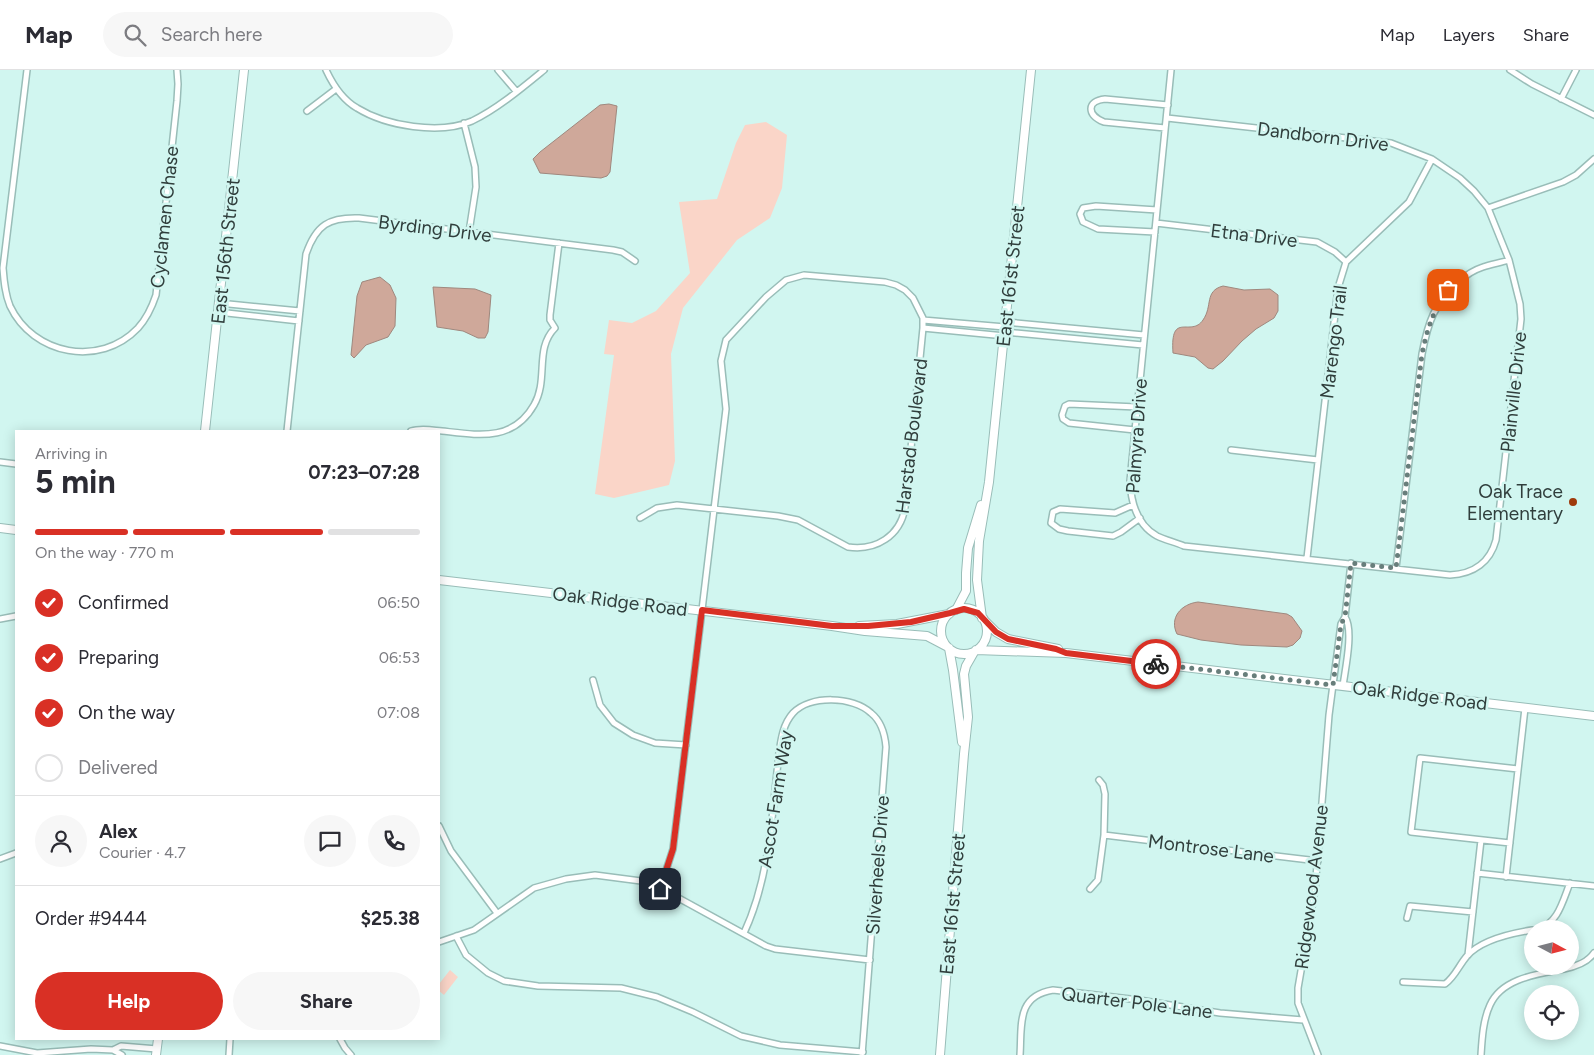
<!DOCTYPE html>
<html lang="en">
<head>
<meta charset="utf-8">
<style>
	:root { --surface:#fff; --page:#f7f7f7; --text:#2b2b33; --muted:#7c7c81; --line:#e1e1e2; --accent:#d93025 }
	body { margin:0; font-family:Figtree,sans-serif; background:var(--page); color:var(--text); height:100vh; display:flex; flex-direction:column; font-size:19px; white-space:nowrap }
	* { box-sizing:border-box; margin:0 }
	p { font-size:16px; color:var(--muted) }
	.icon { flex:none; width:28px; height:28px; fill:none; stroke:currentColor; stroke-width:2; stroke-linecap:round; stroke-linejoin:round }
	.map { position:relative; flex:1; overflow:hidden }
	.details { position:absolute; left:15px; top:360px; width:425px; height:610px; display:flex; flex-direction:column; background:var(--surface); border-radius:0px; box-shadow:0 2px 12px #0003 }
	.details>* { flex:none }
	.needle { width:32px; rotate:97deg }
	.fabs { position:absolute; left:1524px; top:850px; display:grid; gap:10px }
	.fabs a { display:grid; place-items:center; width:55px; height:55px; border-radius:50%; background:var(--surface); box-shadow:0 2px 12px #0003; font-size:25px }
	.pin { position:absolute; display:grid; place-items:center; width:42px; height:42px; color:#fff; margin:-21px; border-radius:10px; box-shadow:0 2px 8px #0006 }
	.courier { position:absolute; display:grid; place-items:center; width:50px; height:50px; margin:-25px; border:4px solid #d93025; border-radius:50%; background:#fff; color:#222; box-shadow:0 1px 6px #0007 }
	.headline em { font-style:normal; font-weight:700 }
	.headline div { display:flex; flex-direction:column-reverse }
	.headline { display:flex; align-items:center; justify-content:space-between; height:85px; padding:0 20px }
	h1 { font-size:32px; font-weight:700; line-height:38px }
	.bar { display:grid; grid-template-columns:repeat(4,1fr); gap:8px 5px; align-content:center; height:60px; padding:0 20px }
	.bar i { height:6px; border-radius:4px; background:var(--line) }
	.bar .selected { background:var(--accent) }
	.bar p { grid-column:span 4 }
	.line { display:flex; align-items:center; gap:12px; padding:0 20px; border-top:1px solid var(--line) }
	.line div { flex:1 }
	.round { display:grid; place-items:center; flex:none; width:52px; height:52px; border-radius:26px; background:var(--page) }
	ol { padding:0 20px; list-style:none }
	li { display:flex; align-items:center; gap:15px; height:55px }
	li p { margin-inline-start:auto }
	li .icon { padding:5px; border-radius:50%; background:var(--accent); color:#fff; stroke-width:4 }
	li:last-child { color:var(--muted) }
	li i { width:28px; height:28px; border:2px solid var(--line); border-radius:50% }
	.cta { display:flex; gap:10px; margin-top:auto; padding:10px 20px }
	.cta a { flex:1; height:58px; border-radius:30px; background:var(--accent); color:#fff; font-size:20px; font-weight:700; line-height:58px; text-align:center }
	.cta a+a { background:var(--page); color:var(--text) }
	header { display:flex; align-items:center; gap:30px; box-sizing:border-box; height:70px; padding:0 25px; background:var(--surface); border-bottom:1px solid var(--line) }
	header strong { font-size:24px }
	nav { display:flex; gap:28px; margin-inline-start:auto; font-size:18px }
	.search { width:350px; height:45px; background:var(--page); display:flex; align-items:center; gap:12px; box-sizing:border-box; padding:0 18px; border-radius:28px; color:var(--muted); font-size:19px }
	.map>svg:first-child { display:block }
	.green { fill:#fad5c8 }
	.water { fill:#cfa89a; stroke:#9f887e }
	.lines { fill:none; stroke-linecap:round; stroke-linejoin:round }
	.street-casing { stroke:#99bdb8; stroke-width:8 }
	.secondary-casing { stroke:#99bdb8; stroke-width:10 }
	.street { stroke:#fff; stroke-width:5 }
	.secondary { stroke:#fff; stroke-width:8 }
	.done { stroke:#687e7b; stroke-width:5; stroke-dasharray:0 9 }
	.route { stroke:#d93025; stroke-width:6 }
	.poi-dot { fill:#9f3a0b; stroke:#d1f6f0; stroke-width:2 }
	.labels { text-anchor:middle; stroke-width:5; stroke-linejoin:round; paint-order:stroke }
	.street-label { font-size:19px; fill:#303e3c; stroke:#d1f6f0 }
	.poi-label { font-size:19px; fill:#303e3c; stroke:#d1f6f0; text-anchor:end }
</style>
</head>
<body>
<header>
<strong>Map</strong>
<div class="search"><svg class="icon" aria-label="search" viewBox="0 0 24 24"><circle cx="10" cy="10" r="6"/><path d="M15 15l6 6"/></svg>Search here</div>
<nav><a>Map</a><a>Layers</a><a>Share</a></nav>
</header>
<div class="map">
<svg width="1594" height="985" viewBox="0 0 1594 985">
	<rect width="100%" height="100%" fill="#d1f6f0"/>
	<path class="green" d="M766,52L787,65L782,118L770,148L737,170L683,238L671,284L675,391L669,415L614,428L595,424L614,285L604,284L609,250L632,253L656,241L690,203L679,132L717,129L736,73L745,55Z
		M450,900L458,907L444,925L439,921V914Z"/>
	<path class="water" d="M609,34L617,36L610,102L607,106L601,108L540,103L533,89L540,82L600,35Z
		M380,207L390,215L396,228L395,256L388,267L366,275L354,288L351,285L357,226L362,212Z
		M1223,216L1244,220L1270,219L1278,225V241L1274,248L1256,259L1242,271L1223,291L1213,299L1208,298L1195,287L1173,283C1170,240 1191,268 1203,250C1213,236 1204,221 1223,216Z
		M433,217L475,219L491,225L488,262L485,268H478L463,261L437,257Z
		M1198,532L1287,544L1292,547L1302,561L1300,568L1293,575L1287,577L1241,575L1201,570L1177,564C1169,548 1181,534 1198,532Z"/>
	<g class="lines">
		<g class="street-casing">
			<path id="street" d="M27,0L3,198C4,211 5,224 10,236C33,285 100,298 138,258C147,248 152,237 156,225L177,31L178,14L177,0
				M326,0C333,15 343,30 357,38C386,56 440,65 472,51C497,39 522,18 544,0
				M498,0L516,21
				M1510,0L1532,14L1594,45
				M1561,29L1576,0
				M307,41L336,19
				M1167,48L1391,73L1432,89L1460,108L1474,121L1488,138L1509,190L1520,234L1521,249L1496,470C1490,492 1474,504 1450,505L1184,476C1175,472 1165,470 1157,466C1137,455 1131,432 1130,411L1171,0
				M464,53L475,97L476,117L469,162
				M1165,58L1104,52C1087,45 1086,31 1105,29L1168,35
				M1488,138L1563,112L1576,105L1594,89
				M1156,153L1317,172L1335,182L1346,192
				M1155,162L1098,159L1083,152L1080,144L1083,138L1096,136L1157,140
				M219,233L300,241
				M218,242L299,251
				M923,250L1005,257
				M1006,252L1144,265
				M923,258L1005,266
				M1005,262L1143,275
				M1135,360L1069,353L1063,349L1062,345L1065,336L1069,334L1137,337
				M287,361L306,184C316,155 329,147 359,148L613,180L622,182L635,191
				M411,361C421,358 431,360 442,361C478,365 513,372 534,335C549,309 534,279 555,258L550,250V245L559,173
				M1231,380L1318,390
				M0,392L16,394
				M1133,435L1115,443L1060,439L1053,442L1051,453L1059,459L1068,461L1113,466L1121,462L1140,448
				M640,448L657,438L677,435L778,446L798,450L848,477C876,481 900,466 905,438L923,258V248L913,228L905,220L896,215L885,212L804,205L786,210L766,227L726,270L721,291L726,339L702,540L673,779L660,819
				M1307,488L1338,218L1346,192L1409,132L1432,89
				M1396,498L1422,284C1428,252 1434,233 1460,211C1466,205 1474,200 1483,197C1491,194 1500,193 1509,190
				M0,549L16,546
				M593,610L600,635L614,653L633,665L655,673L686,675
				M1343,616C1345,600 1354,560 1345,547
				M439,756L451,781L497,843
				M1104,765L1318,791
				M1510,773L1411,762L1420,688L1518,699
				M0,789L16,783
				M1477,803L1594,816
				M1506,807L1525,638
				M1090,819L1098,810L1104,765L1105,724L1103,715L1099,710
				M1407,848L1410,836L1473,842
				M1538,859C1558,854 1563,830 1570,813
				M744,863C770,807 772,744 779,683C781,669 783,654 793,643C810,625 853,626 871,643C881,651 885,665 886,677L862,985
				M456,866L466,885L488,903L504,911L538,916L621,918L657,927L693,942L741,966L780,975L863,982
				M439,872L474,860L534,818L566,809L595,805L641,811L673,825L766,876L775,879L870,890
				M1468,885L1481,770
				M1403,912L1445,914C1455,907 1459,895 1467,886C1481,870 1513,863 1532,860
				M340,969L345,978L351,985
				M0,976L37,983L91,979L113,980L121,976L157,979
				M113,980L122,985
				M229,985L230,969
				M1020,985C1022,955 1016,926 1053,920L1139,930L1220,943L1303,950
				M1318,985L1298,933V918L1315,820L1329,645L1341,554L1345,547L1351,493
				M1481,985C1482,969 1483,950 1490,935C1502,908 1538,904 1564,899C1574,897 1588,892 1594,883"/>
		</g>
		<g class="secondary-casing">
			<path id="secondary" d="M205,361L244,0
				M0,458L16,460
				M439,510L832,556L865,561L927,566L946,576
				M941 561a23 23 0 1 1 46 0a23 23 0 1 1-46 0Z
				M956,540L966,521V503L968,478L981,435
				M982,548L977,510L979,471L989,412L1031,0
				M985,551L996,562L1008,569L1058,579
				M859,556L897,554L949,544
				M949,578L953,600L962,672
				M976,580L1066,583L1594,646
				M156,985L158,969
				M940,985L964,684L968,647L964,604L966,596L974,582"/>
		</g>
		<use href="#street" class="street"/>
		<use href="#secondary" class="secondary"/>
	</g>
	<g class="lines">
		<path class="done" d="M1156,594L1333,615L1341,554L1345,547L1351,493L1396,498L1422,284C1427,259 1433,241 1448,220"/>
		<path class="route" d="M660,819L673,779L702,540L832,556H868L911,552L950,543L964,539L978,543L996,562L1008,569L1056,579L1066,583L1156,594"/>
	</g>
	<circle class="poi-dot" cx="1573" cy="432" r="5"/>
	<g class="labels">
		<g class="street-label">
			<text transform="translate(1323 66) rotate(7)" y="7">Dandborn Drive</text>
			<text transform="translate(164 147) rotate(-84)" y="7">Cyclamen Chase</text>
			<text transform="translate(435 158) rotate(7)" y="7">Byrding Drive</text>
			<text transform="translate(1254 165) rotate(7)" y="7">Etna Drive</text>
			<text transform="translate(225 181) rotate(-84)" y="7">East 156th Street</text>
			<text transform="translate(1010 206) rotate(-84)" y="7">East 161st Street</text>
			<text transform="translate(1333 272) rotate(-83)" y="7">Marengo Trail</text>
			<text transform="translate(1513 322) rotate(-84)" y="7">Plainville Drive</text>
			<text transform="translate(911 366) rotate(-83)" y="7">Harstad Boulevard</text>
			<text transform="translate(1136 366) rotate(-86)" y="7">Palmyra Drive</text>
			<text transform="translate(620 531) rotate(7)" y="7">Oak Ridge Road</text>
			<text transform="translate(1420 625) rotate(7)" y="7">Oak Ridge Road</text>
			<text transform="translate(775 729) rotate(-81)" y="7">Ascot Farm Way</text>
			<text transform="translate(1211 778) rotate(7)" y="7">Montrose Lane</text>
			<text transform="translate(877 795) rotate(-86)" y="7">Silverheels Drive</text>
			<text transform="translate(1311 817) rotate(-83)" y="7">Ridgewood Avenue</text>
			<text transform="translate(952 834) rotate(-85)" y="7">East 161st Street</text>
			<text transform="translate(1137 932) rotate(7)" y="7">Quarter Pole Lane</text>
		</g>
		<g class="poi-label">
			<text x="1563" y="428">Oak Trace<tspan x="1563" dy="22">Elementary</tspan></text>
		</g>
	</g>
</svg>
<div class="fabs">
<a><svg class="needle" viewBox="-14 -14 28 28"><path d="M0-13l5 13h-10z" fill="#e53935"/><path d="M0 13l5-13h-10z" fill="#7c7c81"/></svg></a>
<a><svg class="icon" aria-label="locate" viewBox="0 0 24 24"><circle cx="12" cy="12" r="6"/><path d="M12 2v4M12 18v4M2 12h4M18 12h4"/></svg></a>
</div>
<div class="pin" style="left:1448px;top:220px;background:#ea580c"><svg class="icon" aria-label="bag" viewBox="0 0 24 24"><path d="M5 8h14l-1 12H6zM9 8a3 3 0 0 1 6 0"/></svg></div>
<div class="pin" style="left:660px;top:819px;background:#1f2937"><svg class="icon" aria-label="home" viewBox="0 0 24 24"><path d="M3 11l9-7 9 7M6 9v11h12V9"/></svg></div>
<div class="courier" style="left:1156px;top:594px"><svg class="icon" aria-label="bike" viewBox="0 0 24 24"><circle cx="6" cy="16" r="4"/><circle cx="18" cy="16" r="4"/><path d="M6 16l4-8h5l3 8M10 8l3 8H6M13 5h3"/></svg></div>
<section class="details">
<div class="headline"><div><h1>5 min</h1><p>Arriving in</p></div><em>07:23–07:28</em></div>
<div class="bar"><i class="selected"></i><i class="selected"></i><i class="selected"></i><i></i><p>On the way · 770 m</p></div>
<ol>
<li><svg class="icon" aria-label="check" viewBox="0 0 24 24"><path d="M5 12l5 5 9-10"/></svg>Confirmed<p>06:50</p></li>
<li><svg class="icon" aria-label="check" viewBox="0 0 24 24"><path d="M5 12l5 5 9-10"/></svg>Preparing<p>06:53</p></li>
<li><svg class="icon" aria-label="check" viewBox="0 0 24 24"><path d="M5 12l5 5 9-10"/></svg>On the way<p>07:08</p></li>
<li><i></i>Delivered</li>
</ol>
<div class="line" style="height:90px"><a class="round"><svg class="icon" aria-label="person" viewBox="0 0 24 24"><circle cx="12" cy="8" r="4"/><path d="M4 21q1-7 8-7t8 7"/></svg></a><div><b>Alex</b><p>Courier · 4.7</p></div><a class="round"><svg class="icon" aria-label="chat" viewBox="0 0 24 24"><path d="M4 5h16v11H9l-5 4z"/></svg></a><a class="round"><svg class="icon" aria-label="phone" viewBox="0 0 24 24"><path d="M5 4h4l2 5-3 2q2 4 5 5l2-3 5 2v4C11 20 4 13 5 4z"/></svg></a></div>
<div class="line" style="height:65px"><div>Order #9444</div><b>$25.38</b></div>
<div class="cta"><a>Help</a><a>Share</a></div>
</section>
</div>
</body>
</html>
